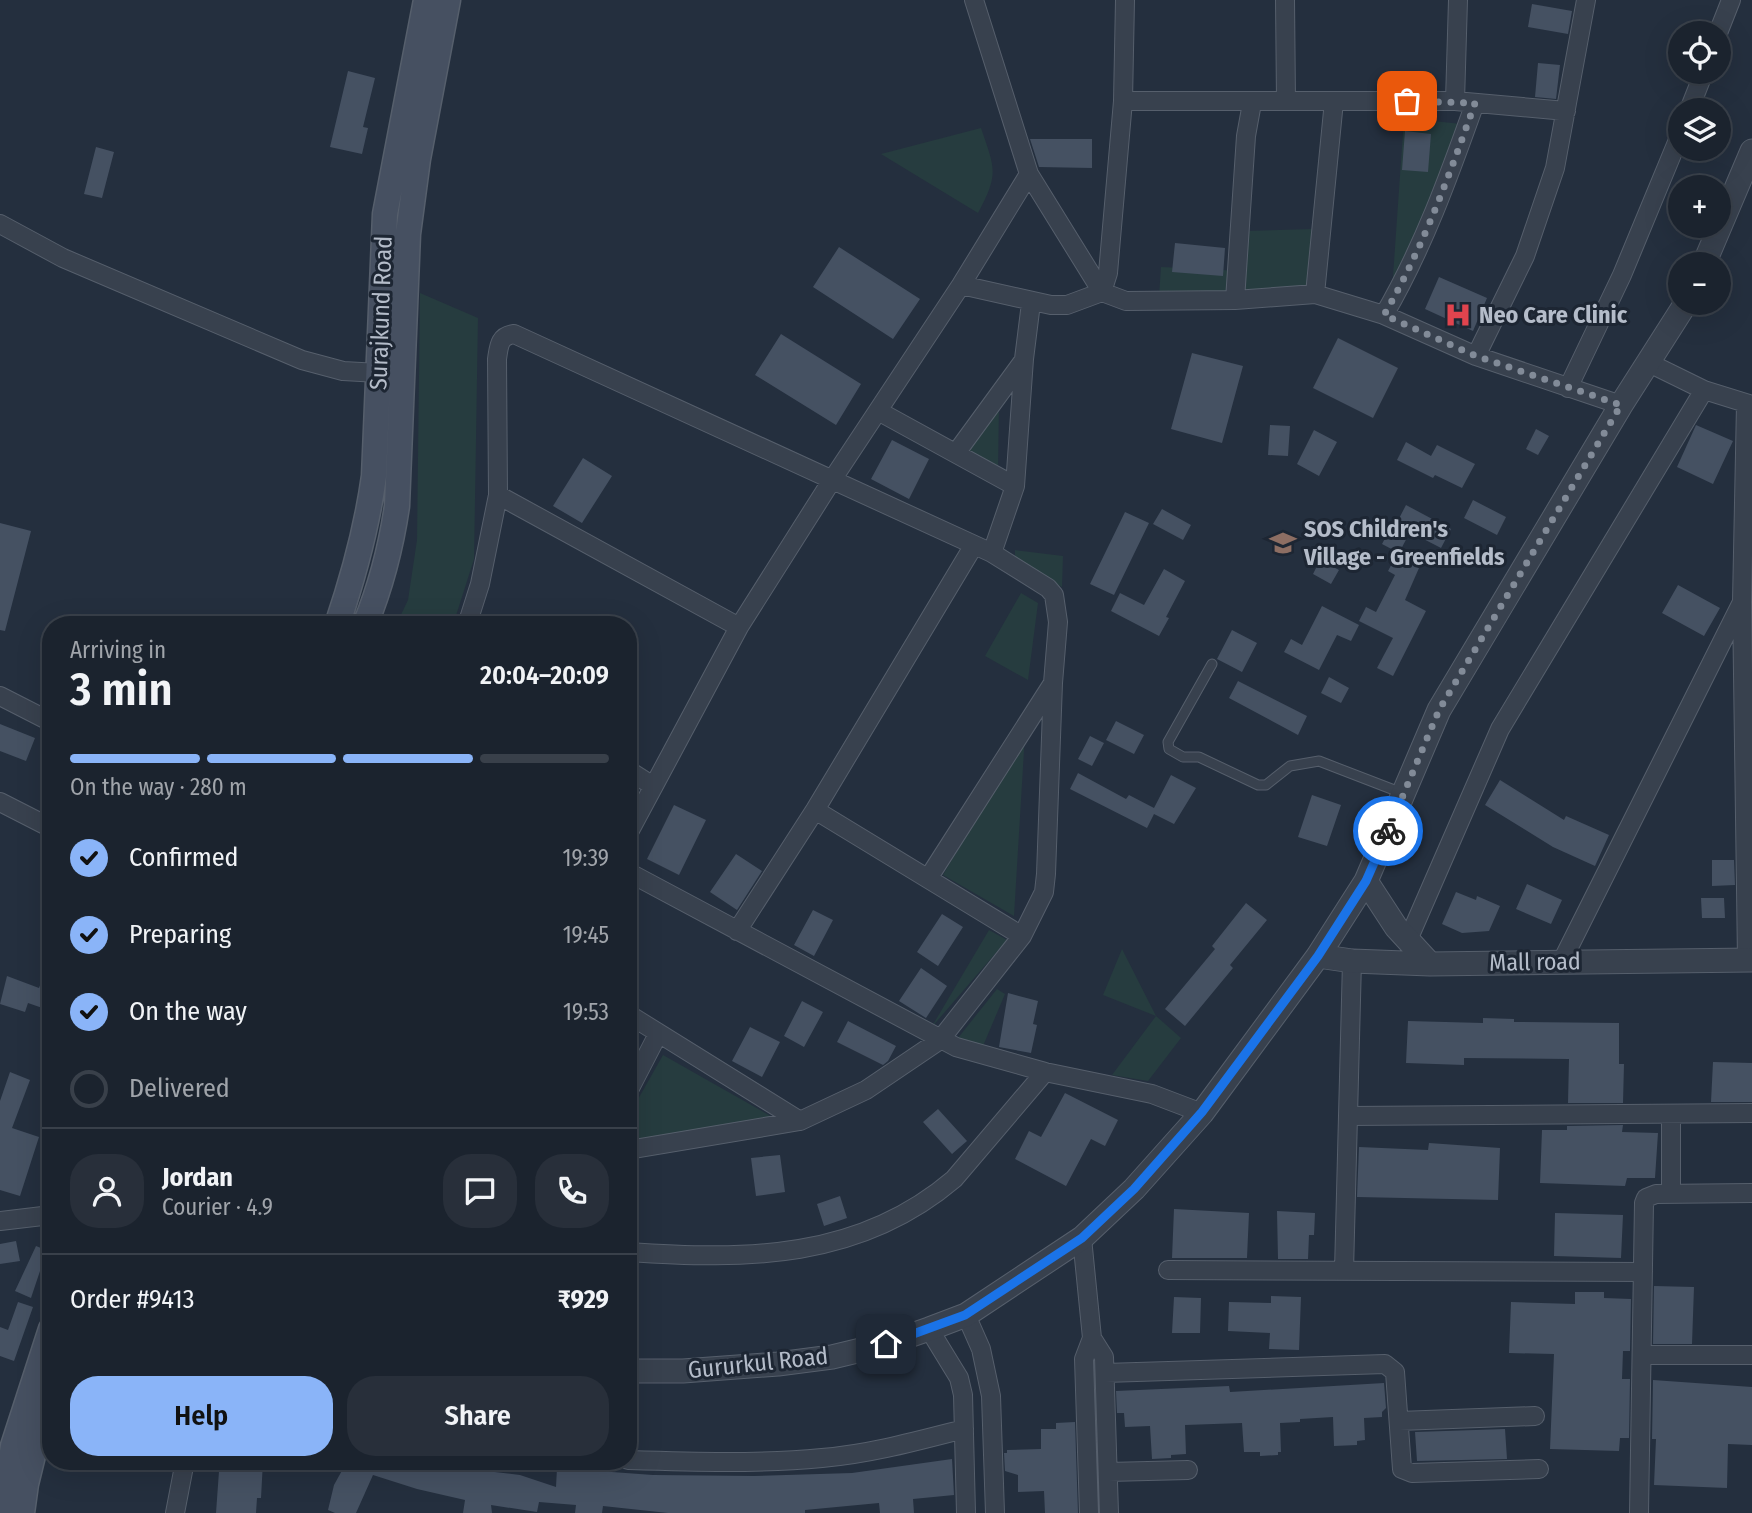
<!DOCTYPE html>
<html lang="en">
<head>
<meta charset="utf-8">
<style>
	:root { --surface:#1b232e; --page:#282f3a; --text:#f1f3f6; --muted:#a0a4aa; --line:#39404a; --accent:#8ab4f8 }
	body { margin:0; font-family:"Fira Sans Condensed",sans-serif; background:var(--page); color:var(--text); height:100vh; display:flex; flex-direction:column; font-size:26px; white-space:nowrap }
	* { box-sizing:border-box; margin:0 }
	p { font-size:23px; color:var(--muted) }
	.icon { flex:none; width:38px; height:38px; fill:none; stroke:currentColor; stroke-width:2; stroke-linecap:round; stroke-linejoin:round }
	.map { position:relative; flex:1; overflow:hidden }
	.details { position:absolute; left:42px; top:616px; width:595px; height:854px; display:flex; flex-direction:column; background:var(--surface); border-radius:28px; box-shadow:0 7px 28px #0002,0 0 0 2px var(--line) }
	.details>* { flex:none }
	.tools { position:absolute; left:1668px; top:21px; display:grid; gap:14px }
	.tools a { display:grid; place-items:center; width:63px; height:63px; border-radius:50%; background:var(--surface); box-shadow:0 7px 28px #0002,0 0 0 2px var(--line); font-size:35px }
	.pin { position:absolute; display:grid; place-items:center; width:60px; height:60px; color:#fff; margin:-30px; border-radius:14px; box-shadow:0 4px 10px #0006 }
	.courier { position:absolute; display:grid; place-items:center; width:70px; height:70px; margin:-35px; border:5px solid #1a73e8; border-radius:50%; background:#fff; color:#222; box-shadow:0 2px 9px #0007 }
	.summary em { font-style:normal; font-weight:600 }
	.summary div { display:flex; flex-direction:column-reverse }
	.summary { display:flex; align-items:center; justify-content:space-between; height:119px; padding:0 28px }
	h1 { font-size:46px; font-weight:600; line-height:52px }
	.bar { display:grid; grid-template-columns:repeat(4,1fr); gap:10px 7px; align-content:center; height:84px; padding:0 28px }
	.bar i { height:9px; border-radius:5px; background:var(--line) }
	.bar .active { background:var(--accent) }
	.bar p { grid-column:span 4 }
	.line { display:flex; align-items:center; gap:18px; padding:0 28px; border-top:2px solid var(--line) }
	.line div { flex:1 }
	.round { display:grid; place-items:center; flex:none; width:74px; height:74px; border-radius:28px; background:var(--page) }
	ol { padding:0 28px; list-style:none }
	li { display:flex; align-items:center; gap:21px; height:77px }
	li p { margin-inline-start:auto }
	li .icon { padding:7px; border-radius:50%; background:var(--accent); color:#111; stroke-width:4 }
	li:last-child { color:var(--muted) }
	li i { width:38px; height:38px; border:4px solid var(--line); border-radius:50% }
	.primary-button { display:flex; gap:14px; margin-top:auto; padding:14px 28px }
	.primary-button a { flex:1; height:80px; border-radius:28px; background:var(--accent); color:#111; font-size:28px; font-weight:600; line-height:80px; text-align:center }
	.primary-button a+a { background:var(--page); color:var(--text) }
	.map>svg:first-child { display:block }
	.green { fill:#263c3f }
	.building { fill:#455162 }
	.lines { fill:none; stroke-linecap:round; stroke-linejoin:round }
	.service-casing { stroke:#565f6c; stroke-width:11 }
	.minor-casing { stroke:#565f6c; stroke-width:20 }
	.tertiary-casing { stroke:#565f6c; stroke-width:25 }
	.secondary-casing { stroke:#565f6c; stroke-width:27 }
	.service { stroke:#38414e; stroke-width:9 }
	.minor { stroke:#38414e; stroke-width:18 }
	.tertiary { stroke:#38414e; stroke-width:23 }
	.secondary { stroke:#465061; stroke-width:24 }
	.done { stroke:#828b98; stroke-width:7; stroke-dasharray:0 12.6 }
	.route { stroke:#1a73e8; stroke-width:9 }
	.labels { text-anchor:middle; stroke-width:6; stroke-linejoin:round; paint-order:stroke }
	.street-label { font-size:24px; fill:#b4bcc9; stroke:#1d2633 }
	.poi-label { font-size:24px; font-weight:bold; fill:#b4bcc9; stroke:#1d2633; text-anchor:start }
</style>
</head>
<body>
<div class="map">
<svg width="1752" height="1513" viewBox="0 0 1752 1513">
	<rect width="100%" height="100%" fill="#242f3e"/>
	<path class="green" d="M1404,118L1471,125L1391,305Z
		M981,128C995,169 999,174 978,213L881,154Z
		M1314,229L1310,287L1159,296L1161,267L1243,271L1246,231Z
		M420,293L478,318L474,559L453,625H396L408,600L417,540Z
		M999,403L998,472L963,455Z
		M1015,550L1063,556L1062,587L1015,560Z
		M1021,593L1038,603L1028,680L985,656Z
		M1025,734L1014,916L943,875Z
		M989,930L1007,940L931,1028Z
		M1122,949L1156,1016L1181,1038L1148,1081L1112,1075L1156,1016L1103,995Z
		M997,989L1005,994L983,1046L958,1038Z
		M663,1055L781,1122L628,1141V1117Z"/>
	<path class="building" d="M1532,4L1572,11L1568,34L1528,27Z
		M1538,63L1560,65L1556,99L1535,97Z
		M348,71L375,78L363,127L368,128L362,154L330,147Z
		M1405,131L1431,134L1428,172L1402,170Z
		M1030,139H1092V168L1039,167Z
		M96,147L114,152L102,198L84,194Z
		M1175,243L1225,248L1223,276L1172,272Z
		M839,247L920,299L893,339L813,287Z
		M1439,277L1487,298L1473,331L1425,309Z
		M781,334L861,384L836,425L755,375Z
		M1338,338L1398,368L1373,418L1313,388Z
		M1192,353L1243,366L1222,443L1171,429Z
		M1270,425L1290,426L1288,456L1268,455Z
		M1696,425L1733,441L1713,484L1677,467Z
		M1536,429L1549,436L1538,455L1526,449Z
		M1314,430L1337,442L1319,476L1297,464Z
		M892,440L929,459L909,499L871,479Z
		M1406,442L1431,456L1437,445L1475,464L1462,488L1435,475L1433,478L1397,460Z
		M583,458L612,476L582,523L553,506Z
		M1473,500L1506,517L1497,535L1464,518Z
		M1406,505L1451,529L1441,548L1410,532L1399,553L1382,544L1389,531L1392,532Z
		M1162,509L1191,525L1183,540L1153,524Z
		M1125,512L1149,523L1114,595L1090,584Z
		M0,523L31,531L5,631L0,630Z
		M1396,556L1419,568L1405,600L1426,611L1393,676L1377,668L1393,638L1359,621L1366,607L1376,612L1395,575L1388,571Z
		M1320,560L1339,570L1331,584L1313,574Z
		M1164,569L1185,581L1166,617L1169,618L1159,636L1111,611L1120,593L1144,605Z
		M1678,585L1720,608L1704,636L1662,613Z
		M1322,606L1359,625L1351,641L1337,635L1319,670L1284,652L1291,639L1302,645Z
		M1232,630L1257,643L1242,672L1217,659Z
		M1329,677L1349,688L1341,703L1321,693Z
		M1238,681L1307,716L1298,735L1229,698Z
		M1116,721L1144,735L1134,754L1106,740Z
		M0,724L35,738L26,761L0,751Z
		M1090,736L1104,743L1092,766L1078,759Z
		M1078,773L1126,799L1129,795L1154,808L1171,775L1196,788L1174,824L1154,814L1147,828L1070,789Z
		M1500,780L1564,820L1566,816L1609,835L1595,866L1553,847L1485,805Z
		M1312,795L1341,805L1327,846L1298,837Z
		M674,805L706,820L679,875L647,859Z
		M736,854L762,871L737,910L710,892Z
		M1712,860H1734L1735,885L1712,886Z
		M1527,884L1562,900L1551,924L1516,909Z
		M1456,892L1476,900L1477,896L1500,906L1489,931L1462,933L1442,924Z
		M1701,898H1724L1725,918H1702Z
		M1246,903L1267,920L1230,965L1233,968L1185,1026L1165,1009L1215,949L1212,946Z
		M813,910L833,920L814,956L794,945Z
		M942,914L963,927L938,966L917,952Z
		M49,961L51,1011L28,1003L25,1012L0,1004L7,976L39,988Z
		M921,968L947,986L926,1018L899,1001Z
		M1008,993L1038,1001L1033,1024L1037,1025L1031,1053L999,1047Z
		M802,1001L823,1012L804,1047L784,1036Z
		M1483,1018L1514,1019V1022L1619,1023V1064H1624L1623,1103H1568L1569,1059L1464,1058V1065L1406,1063L1408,1021L1483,1023Z
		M848,1021L896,1046L888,1061L883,1065L837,1042Z
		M750,1027L780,1042L762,1077L732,1061Z
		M1713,1062L1752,1063V1102H1711Z
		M10,1072L30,1080L12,1128L39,1137L20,1196L0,1190V1101Z
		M1065,1093L1118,1120L1105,1146L1091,1139L1066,1186L1015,1159L1029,1131L1041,1137Z
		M938,1109L967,1141L952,1154L923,1122Z
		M1623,1125L1622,1132L1658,1133L1655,1178H1627L1625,1186L1540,1183L1542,1130H1567V1126Z
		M1429,1143L1500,1148L1498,1200L1357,1197L1359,1147L1428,1150Z
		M780,1155L785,1192L756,1196L751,1158Z
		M840,1196L847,1218L824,1226L817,1204Z
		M1174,1209L1249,1213L1247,1258H1172Z
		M1277,1211L1315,1213L1314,1235H1309L1308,1259H1278Z
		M1555,1213L1623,1215L1621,1258L1554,1256Z
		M16,1241L20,1261L0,1264V1244Z
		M36,1246L51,1252V1272L41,1268L31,1298L15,1291Z
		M1654,1286L1694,1287L1692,1344H1653Z
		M1575,1292H1604V1298L1631,1299L1630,1351H1623L1622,1379H1630L1629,1438H1620L1619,1451L1550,1449L1554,1354L1509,1353L1511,1302L1575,1304Z
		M1271,1296L1301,1297L1299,1350L1269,1349L1270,1333L1228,1331L1229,1302L1271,1303Z
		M1174,1297L1201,1298L1200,1333H1172Z
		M18,1302L33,1307L14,1361L0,1356V1327L8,1330Z
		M1653,1380L1752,1387V1445L1728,1444L1727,1488L1654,1485L1656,1439H1652Z
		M1384,1383L1386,1408L1382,1412V1417L1364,1418L1365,1440L1357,1441V1445L1334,1446L1333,1417L1300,1419V1422L1280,1423L1281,1452H1278V1455L1260,1456V1452H1244L1242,1423L1185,1425L1186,1454L1171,1455V1458L1152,1459L1150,1426L1125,1427L1124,1413H1117L1116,1391L1229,1386L1230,1392Z
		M1075,1422L1078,1513H1045L1044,1491L1018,1492V1475L1005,1471L1004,1453H1007V1450L1041,1449V1429H1056V1423Z
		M1505,1429L1507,1459L1417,1461L1415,1432Z
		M952,1459L954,1495L913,1499L914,1513H880L879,1503L805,1510V1513H668L603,1506L602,1513H575L576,1505L539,1502L537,1512L491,1505L492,1513H463L465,1500L417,1489L373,1475L356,1513H335L328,1510L334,1485L345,1465L341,1461L448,1464L468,1469L520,1475L556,1487L557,1468L653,1475L754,1476L852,1473Z
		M223,1461H263L261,1498H257L256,1513H216L219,1471Z"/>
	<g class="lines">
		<g class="service-casing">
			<path id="service" d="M1212,664L1168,742L1169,749L1183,757H1199L1258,785H1266L1290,766L1319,761L1402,793"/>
		</g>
		<g class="minor-casing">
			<path id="minor" d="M974,0L1029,174L1102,292L1126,301L1235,300L1315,294L1384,315L1476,356L1621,405
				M1285,0L1286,101
				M1718,33L1731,0
				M1123,101H1455L1566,111
				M1455,101L1458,0
				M1689,110L1704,72
				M0,224L63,258L302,360L343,371L379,373
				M961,285L1051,305H1067L1102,292L1108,273L1123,101L1125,0
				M1315,294L1334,101
				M1235,300L1246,136L1252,103
				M1384,315C1423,248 1449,176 1475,103
				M1476,356L1525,256L1555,168L1586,0
				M1649,363L1704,390L1752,405
				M1568,388L1622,275L1680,135
				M1746,404L1742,602L1747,960
				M880,412L1015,486
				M956,453L1024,360
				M498,495L739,627
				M992,553L1015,486L1024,359L1031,303
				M467,625L480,584L498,495L497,359C499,346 499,336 514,334L992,553L1048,588L1054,595L1058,622L1053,683L1046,874L1044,892L1022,936L940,1040L866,1090L800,1121L628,1150
				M0,696L51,722
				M628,770L653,786
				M0,802L51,828
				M815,810L1022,936
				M628,834L739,627L832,480L961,285L1029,174
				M628,872L956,1047L1045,1072L1152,1094L1202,1113
				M929,877L1053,683
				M737,931L815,810L974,545
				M1408,940L1500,729L1704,390
				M1562,961L1741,604
				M628,1014L800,1121
				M628,1092L658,1034
				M1348,1116L1752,1113
				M1671,1193V1114
				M0,1221L51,1215
				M1082,1238L1092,1338L1104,1357L1109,1513
				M628,1252C746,1260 859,1260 954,1179L1045,1072
				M1168,1270L1643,1272
				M1344,1271L1352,961
				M966,1315L981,1349L991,1396L995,1513
				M929,1329L959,1378L963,1395L966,1513
				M1642,1355H1752
				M1105,1373L1385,1364L1395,1372L1402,1469L1412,1473L1539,1469
				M1399,1421L1535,1416
				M628,1460C693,1462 757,1464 822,1458C870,1454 917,1441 964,1429
				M1108,1472L1188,1470
				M175,1513L185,1461
				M1089,1513L1084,1359L1092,1338
				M1639,1513L1644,1203L1646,1198L1656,1194L1752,1193"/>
		</g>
		<g class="tertiary-casing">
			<path id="tertiary" d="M1704,264L1752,151
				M1366,881L1396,927L1430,964
				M1318,956L1352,961L1430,964L1752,960
				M628,1371H683L778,1364L832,1357L886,1344L929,1329L966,1315L1082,1238L1134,1189L1202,1113L1318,956L1366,881L1439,710L1621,405L1686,303"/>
		</g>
		<g class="secondary-casing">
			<path id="secondary" d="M337,625C354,575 367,527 374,476L385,214L426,0
				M365,625C381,586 391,547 397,506L408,234L418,159L448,0
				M2,1513L13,1446L51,1329
				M22,1513L26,1484L51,1382"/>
		</g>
		<use href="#service" class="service"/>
		<use href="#minor" class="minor"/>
		<use href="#tertiary" class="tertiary"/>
		<use href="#secondary" class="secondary"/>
	</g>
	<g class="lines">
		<path class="done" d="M1388,831L1439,710L1621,405L1476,356L1384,315C1423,248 1449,176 1475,103L1407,101"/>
		<path class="route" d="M886,1344L965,1315L1082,1238L1134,1189L1202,1112L1318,956L1366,881L1388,831"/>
	</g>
	<defs>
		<g id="hospital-bare" transform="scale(2.1)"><path d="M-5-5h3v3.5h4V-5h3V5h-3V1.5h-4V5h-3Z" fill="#e0444e" stroke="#1d2633" stroke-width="2.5" paint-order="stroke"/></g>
		<g id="school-bare" transform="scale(2.1)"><path d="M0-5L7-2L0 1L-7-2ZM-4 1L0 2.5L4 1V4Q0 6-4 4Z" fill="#8d6e63" stroke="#1d2633" stroke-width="2.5" paint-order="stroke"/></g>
	</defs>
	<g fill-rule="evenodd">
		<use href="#hospital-bare" x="1458" y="315"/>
		<use href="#school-bare" x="1283" y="543"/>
	</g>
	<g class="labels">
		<g class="street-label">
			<text transform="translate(381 313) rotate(-88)" y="8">Surajkund Road</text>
			<text transform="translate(1535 962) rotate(-1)" y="8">Mall road</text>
			<text transform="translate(758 1363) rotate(-6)" y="8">Gururkul Road</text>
		</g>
		<g class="poi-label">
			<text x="1479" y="323">Neo Care Clinic</text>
			<text x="1304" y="537">SOS Children's<tspan x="1304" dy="28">Village - Greenfields</tspan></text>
		</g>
	</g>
</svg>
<div class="tools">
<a><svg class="icon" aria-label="locate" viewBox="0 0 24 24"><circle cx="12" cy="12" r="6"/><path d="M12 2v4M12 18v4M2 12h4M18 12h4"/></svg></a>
<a><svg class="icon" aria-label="layers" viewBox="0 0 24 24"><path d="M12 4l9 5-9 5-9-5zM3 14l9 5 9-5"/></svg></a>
<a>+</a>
<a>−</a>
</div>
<div class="pin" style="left:1407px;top:101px;background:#ea580c"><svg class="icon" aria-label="bag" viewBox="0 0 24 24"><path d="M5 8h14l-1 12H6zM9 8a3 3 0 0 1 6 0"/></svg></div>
<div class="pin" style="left:886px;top:1344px;background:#1f2937"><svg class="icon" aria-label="home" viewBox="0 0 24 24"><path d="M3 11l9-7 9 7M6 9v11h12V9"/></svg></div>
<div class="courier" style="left:1388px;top:831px"><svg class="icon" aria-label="bike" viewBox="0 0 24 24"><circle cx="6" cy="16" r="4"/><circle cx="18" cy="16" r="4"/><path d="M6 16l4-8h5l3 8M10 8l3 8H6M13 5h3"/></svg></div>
<section class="details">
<div class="summary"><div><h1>3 min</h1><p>Arriving in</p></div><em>20:04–20:09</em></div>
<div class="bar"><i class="active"></i><i class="active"></i><i class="active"></i><i></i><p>On the way · 280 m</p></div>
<ol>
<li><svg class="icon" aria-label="check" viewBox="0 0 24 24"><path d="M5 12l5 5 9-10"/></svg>Confirmed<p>19:39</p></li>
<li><svg class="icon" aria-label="check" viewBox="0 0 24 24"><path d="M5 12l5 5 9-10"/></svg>Preparing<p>19:45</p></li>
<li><svg class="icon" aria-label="check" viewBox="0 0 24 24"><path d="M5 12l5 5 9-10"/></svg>On the way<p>19:53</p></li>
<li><i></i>Delivered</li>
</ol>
<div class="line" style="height:126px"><a class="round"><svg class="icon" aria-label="person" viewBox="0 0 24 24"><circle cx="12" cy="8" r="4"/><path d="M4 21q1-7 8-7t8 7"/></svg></a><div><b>Jordan</b><p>Courier · 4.9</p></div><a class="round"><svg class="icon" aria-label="chat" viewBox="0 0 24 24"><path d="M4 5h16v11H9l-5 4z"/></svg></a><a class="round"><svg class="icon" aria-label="phone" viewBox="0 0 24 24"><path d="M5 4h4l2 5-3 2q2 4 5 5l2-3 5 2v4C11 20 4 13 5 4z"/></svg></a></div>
<div class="line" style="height:91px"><div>Order #9413</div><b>₹929</b></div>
<div class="primary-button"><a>Help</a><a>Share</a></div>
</section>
</div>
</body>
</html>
